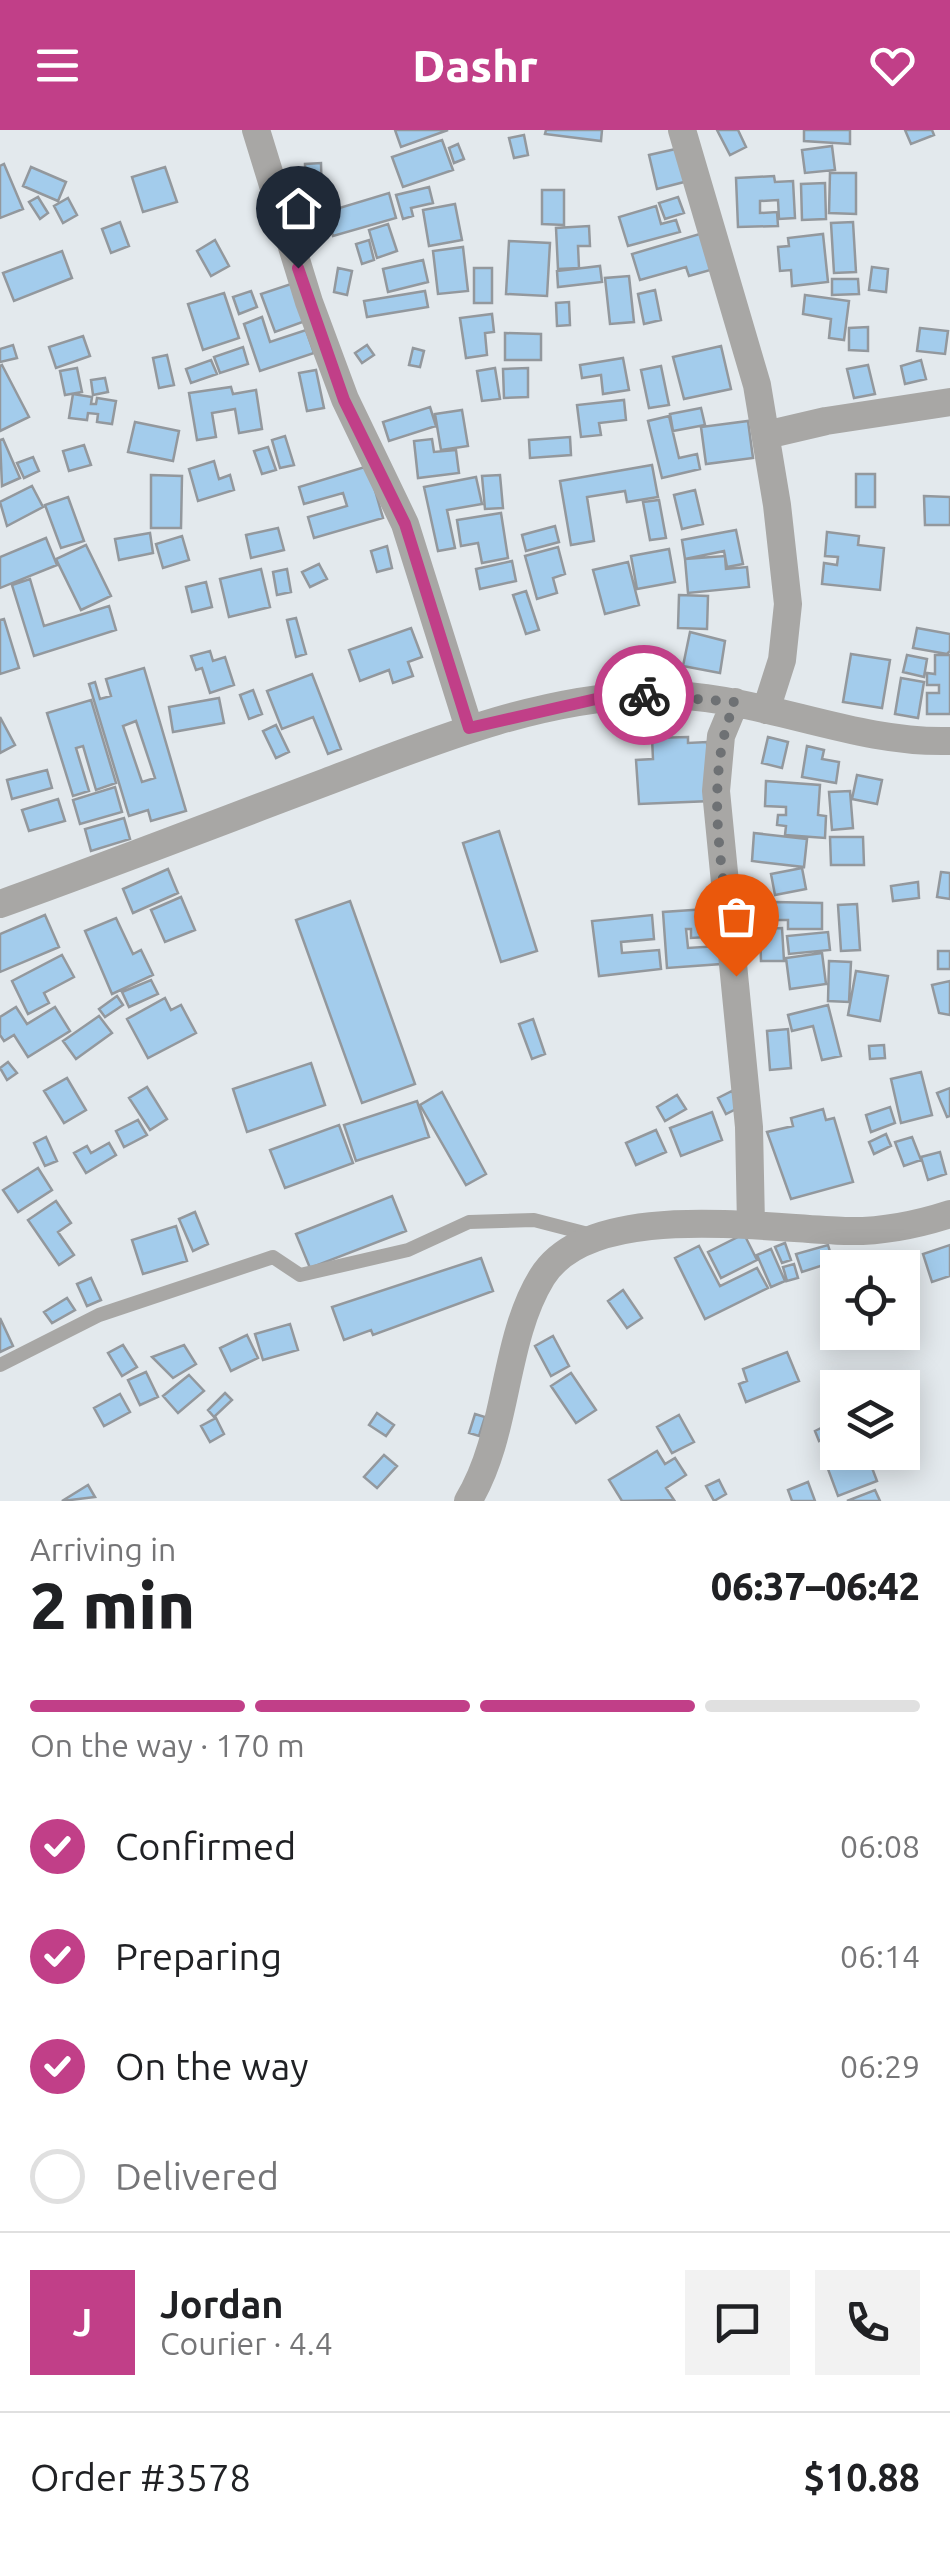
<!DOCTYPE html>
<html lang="en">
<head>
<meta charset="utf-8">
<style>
	:root { --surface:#fff; --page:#f2f2f2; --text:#202124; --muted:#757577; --line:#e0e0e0; --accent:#c13f88 }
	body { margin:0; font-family:Ubuntu,sans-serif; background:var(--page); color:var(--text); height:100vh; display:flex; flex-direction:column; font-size:38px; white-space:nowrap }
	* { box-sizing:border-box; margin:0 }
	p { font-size:32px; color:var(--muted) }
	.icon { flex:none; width:55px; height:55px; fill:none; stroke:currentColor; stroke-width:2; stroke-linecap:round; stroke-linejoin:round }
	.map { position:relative; height:1371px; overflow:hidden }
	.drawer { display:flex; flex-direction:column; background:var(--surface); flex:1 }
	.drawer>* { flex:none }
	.buttons { position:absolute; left:820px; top:1120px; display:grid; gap:20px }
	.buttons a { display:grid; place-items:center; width:100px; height:100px; border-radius:0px; background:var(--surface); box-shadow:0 5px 25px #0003; font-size:50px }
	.pin { position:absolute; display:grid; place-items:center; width:85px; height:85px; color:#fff; margin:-102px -42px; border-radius:50% 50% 50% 0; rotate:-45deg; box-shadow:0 0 10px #0007 }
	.pin .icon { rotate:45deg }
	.courier { position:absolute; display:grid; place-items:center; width:100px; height:100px; margin:-50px; border:8px solid #c13f88; border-radius:50%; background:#fff; color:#222; box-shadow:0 2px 12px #0007 }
	.head em { font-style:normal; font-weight:800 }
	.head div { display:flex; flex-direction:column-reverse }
	.head { display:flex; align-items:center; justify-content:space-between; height:170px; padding:0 30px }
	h1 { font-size:65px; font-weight:800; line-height:75px }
	.bar { display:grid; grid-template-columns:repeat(4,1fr); gap:15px 10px; align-content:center; height:120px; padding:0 30px }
	.bar i { height:12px; border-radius:8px; background:var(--line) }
	.bar .current { background:var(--accent) }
	.bar p { grid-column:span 4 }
	.line { display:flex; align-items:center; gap:25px; padding:0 30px; border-top:2px solid var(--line) }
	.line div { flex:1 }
	.round { display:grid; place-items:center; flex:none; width:105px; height:105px; border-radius:0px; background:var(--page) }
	ol { padding:0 30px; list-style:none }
	li { display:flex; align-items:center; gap:30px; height:110px }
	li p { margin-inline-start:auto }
	li .icon { padding:10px; border-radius:50%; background:var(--accent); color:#fff; stroke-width:4 }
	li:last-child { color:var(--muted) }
	li i { width:55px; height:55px; border:5px solid var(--line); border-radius:50% }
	header { display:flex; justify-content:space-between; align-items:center; height:130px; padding:0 30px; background:var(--accent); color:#fff; font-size:45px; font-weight:800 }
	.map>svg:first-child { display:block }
	.building { fill:#a3ccec; stroke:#93989d; stroke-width:2.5; fill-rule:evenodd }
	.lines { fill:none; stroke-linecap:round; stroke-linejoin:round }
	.service { stroke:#a8a7a5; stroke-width:14 }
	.minor { stroke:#a8a7a5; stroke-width:28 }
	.done { stroke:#6e7174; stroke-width:10; stroke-dasharray:0 18 }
	.route { stroke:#c13f88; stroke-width:12 }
</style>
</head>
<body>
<header><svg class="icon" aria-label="menu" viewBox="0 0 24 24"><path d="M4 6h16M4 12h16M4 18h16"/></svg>Dashr<svg class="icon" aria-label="heart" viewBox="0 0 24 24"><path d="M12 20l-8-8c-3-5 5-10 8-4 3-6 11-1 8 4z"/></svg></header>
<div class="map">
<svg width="950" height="1371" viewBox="0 0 950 1371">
	<rect width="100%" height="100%" fill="#e3e9ed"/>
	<path class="building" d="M395,0H448L401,17Z
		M546,0H602L601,11L545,4Z
		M717,0H738L746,17L730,25Z
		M804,0H850V14L804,11Z
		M905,0H932L934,5L911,14Z
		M524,5L528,25L514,28L509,8Z
		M442,10L453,40L403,57L392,27Z
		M458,14L464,29L454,33L449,18Z
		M832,16L835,40L805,43L802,20Z
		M680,18L688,51L657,59L649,25Z
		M321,33L322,77H306L305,34Z
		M4,34L23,79L0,88V36Z
		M31,37L66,52L58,71L23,56Z
		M165,37L177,72L143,82L132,47Z
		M830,43H856V84L829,83Z
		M774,46L775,52L793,51L795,88L779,89L778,70L760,71V83L777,82L778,96L738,97L736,48Z
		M825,53L826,89L802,90L801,54Z
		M429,57L433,73L411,78L413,86L403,89L396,65Z
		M542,60H564V95L542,94Z
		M389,63L396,88L333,106L326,82Z
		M38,67L48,83L40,89L29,72Z
		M678,67L684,83L665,89L659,73Z
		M68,68L77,85L63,93L54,76Z
		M455,74L462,110L429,116L423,80Z
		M656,76L661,94L676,90L680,102L628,116L619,87Z
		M120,92L129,116L111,123L102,99Z
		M853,92L856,142L834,143L831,93Z
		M388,94L397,121L377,128L369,100Z
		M589,96L590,116H578L579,138L558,139L556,98Z
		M703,103L714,139L689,146L686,137L640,150L632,124Z
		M823,104L828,152L792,156L791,140L780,141L778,117L789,116L788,108Z
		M215,110L229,136L211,146L197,121Z
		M369,110L374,130L362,134L356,114Z
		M509,111L550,113L547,166L506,164Z
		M463,117L468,161L438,164L433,121Z
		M62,121L72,148L14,171L3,143Z
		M423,130L428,152L388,162L383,139Z
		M600,136L602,152L558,157L557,141Z
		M872,137L888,139L886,162L869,160Z
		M338,138L352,141L347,165L334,162Z
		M474,138H492V173H474Z
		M629,146L634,192L610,194L605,148Z
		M832,149H858L859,164L832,165Z
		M294,153L308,190L275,202L261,164Z
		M655,160L661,190L644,194L638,164Z
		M251,161L257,177L239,184L233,167Z
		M425,161L428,177L367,187L364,171Z
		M224,163L239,208L203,220L188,174Z
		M805,165L849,171L844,210L829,208L831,189L803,184Z
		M569,172L570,195L557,196L556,173Z
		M492,184L494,202L485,203L487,225L466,228L460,188Z
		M262,187L270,212L306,200L314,223L260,241L244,194Z
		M868,197V221L849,220V198Z
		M920,198L948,201L945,224L917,221Z
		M505,203L541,204V230H505Z
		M83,206L90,226L56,238L49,217Z
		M13,215L17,228L0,232V219Z
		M367,215L374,225L362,233L355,223Z
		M721,216L731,259L684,269L673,227Z
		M243,217L248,234L220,243L214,227Z
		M413,218L424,221L420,237L409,235Z
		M167,225L174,255L159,258L153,228Z
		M623,228L629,260L603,264L601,245L582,248L580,235Z
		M211,230L217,244L191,253L186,239Z
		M921,230L926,249L905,254L901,236Z
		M2,235L29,287L0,301V236Z
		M868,235L875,264L854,268L847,239Z
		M661,236L669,275L649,278L641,240Z
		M77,238L82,262L65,265L60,241Z
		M495,238L500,269L482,271L477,241Z
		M528,238V267L504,268L503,239Z
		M316,240L324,278L307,281L299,243Z
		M105,248L108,262L93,265L91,250Z
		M231,257L233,264L256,260L262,299L239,303L235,279L212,283L216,307L197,310L189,263Z
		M73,264L92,267L91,274H96L97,268L116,271L112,294L97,292L98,284L88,283L87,290L69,288Z
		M624,270L626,290L599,293L601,305L581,307L577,275Z
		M430,277L436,296L389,311L383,292Z
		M701,278L705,295L673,301L670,284Z
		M462,280L468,316L441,320L435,284Z
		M669,286L679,328L697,324L700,339L662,348L648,291Z
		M748,291L753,328L706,334L701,297Z
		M135,292L179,301L173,331L128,322Z
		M285,306L294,335L280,338L272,310Z
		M570,307L571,325L530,328L529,310Z
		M3,309L20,348L2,356L0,310Z
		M432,309L434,322L456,320L459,343L418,348L414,311Z
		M84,315L91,335L69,341L63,321Z
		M268,317L276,340L262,344L254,321Z
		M33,327L39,341L24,348L17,333Z
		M214,331L219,349L230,345L234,360L198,371L189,339Z
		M652,335L658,367L627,372L625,361L587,367L594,411L571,415L560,351Z
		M368,336L383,388L314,408L308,387L347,376L343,363L304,374L299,357Z
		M856,344H875V377H856Z
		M151,345L182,346L181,398H151Z
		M500,345L503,378L485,379L482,346Z
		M476,347L482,374L447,380L455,418L438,421L424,357Z
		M32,356L43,377L7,396L0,372Z
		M695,360L703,394L682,399L674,365Z
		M924,366L950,367V395H925Z
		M68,367L84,411L61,418L45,375Z
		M659,370L666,408L650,410L643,372Z
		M501,383L508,428L482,433L478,413L461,416L457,390Z
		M555,396L559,412L526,421L522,405Z
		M278,398L284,420L251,428L246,405Z
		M736,400L743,434L727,437L724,421L685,429L682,410Z
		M827,402L859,406L858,415L884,418L880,460L822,454L824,433L837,435L838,427L825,426Z
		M150,403L153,423L119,430L115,409Z
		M182,406L189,430L163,438L156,414Z
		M46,408L57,435L0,458V427Z
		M86,415L111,466L81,480L56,429Z
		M387,416L392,438L377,442L371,421Z
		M558,417L565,444L553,448L557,463L537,469L525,426Z
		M669,419L675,452L637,459L631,426Z
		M725,426L726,439L747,437L749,457L688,463L685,429Z
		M512,431L516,451L480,459L476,439Z
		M628,432L639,475L605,484L593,440Z
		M319,434L327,449L310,457L302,442Z
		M261,439L270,477L229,487L220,449Z
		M287,439L291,462L277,465L273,442Z
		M30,449L44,496L109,476L116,500L34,526L12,455Z
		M206,452L212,477L192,482L186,457Z
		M526,461L539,500L526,504L513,465Z
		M679,465L708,466L707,499L678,498Z
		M296,488L306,524L296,527L287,490Z
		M4,489L19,538L0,544V490Z
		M411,498L422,527L408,532L413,546L393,553L389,540L360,551L349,520Z
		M917,498L950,504V521L947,524L913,518Z
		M690,502L725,511L720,543L683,536Z
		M210,521L213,531L225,527L234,555L210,563L202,538L196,540L191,526Z
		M851,524L890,530L882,578L843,572Z
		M907,525L927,529L924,547L903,542Z
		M935,525H950V584H927V563H939V555H927V543L935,544Z
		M144,538L186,681L151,691L148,680L129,686L89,554L95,552L100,569L111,566L106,549ZM136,591L155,648L142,652L123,596Z
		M312,544L341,619L328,624L313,587L282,599L267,561Z
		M901,548L924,552L918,588L895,584Z
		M253,560L262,584L249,589L240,565Z
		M219,568L224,593L173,602L169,577Z
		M91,570L116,653L96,660L83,616L76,618L89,661L73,666L47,583Z
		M0,587L15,615L0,623Z
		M276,595L289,622L276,628L263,601Z
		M688,607V613L707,612L711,671L639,674L636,630L653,629L652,608Z
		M768,607L788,612L782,638L762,633Z
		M807,616L824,620L822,629L839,632L836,653L802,647Z
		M47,640L52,658L12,669L7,650Z
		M857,645L882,650L877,674L852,669Z
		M766,651L820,655L818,685L826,686L825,708L785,705L786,696L777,695L778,685H786V677L765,676Z
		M115,657L122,682L80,694L73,670Z
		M850,661L853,698L832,700L829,662Z
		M58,669L65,691L29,701L22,680Z
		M124,688L130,709L91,721L85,699Z
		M499,701L537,821L501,832L463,713Z
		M754,703L807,709L804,737L752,731Z
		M830,707H863L864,735H831Z
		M802,738L806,759L775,765L771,744Z
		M168,739L178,763L133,783L123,759Z
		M941,742L950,743V769L937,767Z
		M918,752L919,768L893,771L891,756Z
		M181,767L195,800L165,812L151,780Z
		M737,770L764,771L763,791L753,790L752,806L737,805Z
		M350,771L415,954L362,973L296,790Z
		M774,772L822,773V799H788V790H774Z
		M857,774L860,820L841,821L838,775Z
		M721,778L723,806L691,808V799H686L688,818L719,816L721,834L667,838L663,782Z
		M45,785L59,817L0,842V804Z
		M652,785L654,809L621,812L622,823L659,820L661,839L599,846L592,791Z
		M116,788L133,824L141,820L153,845L112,864L85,801Z
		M782,798L784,831H761L760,799Z
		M828,802L830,820L789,824L787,806Z
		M938,821H950V839H938Z
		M822,823L826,854L790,859L786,828Z
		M62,825L74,847L44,863L49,873L28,884L12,851Z
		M829,831L851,832L849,872L828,871Z
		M856,841L888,846L880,891L848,885Z
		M151,850L158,864L129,877L122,862Z
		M950,851V885L939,883L932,855Z
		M117,866L123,875L105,887L99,879Z
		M165,868L171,880L181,875L196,903L148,928L127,889Z
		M828,875L841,926L822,930L813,896L792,901L788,885Z
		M16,877L27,894L55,877L70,901L28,927L14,905L4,911L0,905V887Z
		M99,886L112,903L76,929L63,911Z
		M533,889L545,924L532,929L519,894Z
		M788,899L791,938L770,940L767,901Z
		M884,915L885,928L870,929L869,916Z
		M8,932L17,943L7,950L0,938Z
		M311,933L325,975L247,1002L233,959Z
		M921,942L932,985L901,993L891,949Z
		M67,948L86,980L64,993L44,961Z
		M147,957L167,989L150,1000L129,968Z
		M950,958V986L947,987L937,963Z
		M732,961L740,977L726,984L718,968Z
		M442,962L486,1044L466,1055L420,975Z
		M677,965L686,979L665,991L657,977Z
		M417,971L429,1007L356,1031L344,995Z
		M890,977L895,993L871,1002L866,985Z
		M823,979L826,990L834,988L853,1052L791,1069L767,1002L793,996L791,988Z
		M712,982L722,1010L681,1026L670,998Z
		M138,990L147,1005L124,1017L116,1001Z
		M339,995L353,1033L285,1058L270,1020Z
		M656,1000L666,1022L636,1035L626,1013Z
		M886,1004L891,1016L874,1024L869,1012Z
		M46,1007L57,1031L45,1036L34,1013Z
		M912,1007L921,1030L904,1036L895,1012Z
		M109,1013L116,1025L86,1043L74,1023L87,1016L91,1023Z
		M940,1022L946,1044L928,1050L921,1027Z
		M38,1038L52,1060L18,1082L3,1060Z
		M392,1066L406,1101L310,1138L296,1104Z
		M56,1071L71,1093L58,1102L74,1125L59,1135L28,1090Z
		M195,1082L208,1114L193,1121L179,1089Z
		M176,1096L187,1131L143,1144L132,1110Z
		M744,1104L757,1130L721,1148L708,1122Z
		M785,1113L791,1130L782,1133L775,1117Z
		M828,1115L833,1132L802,1142L796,1124Z
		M950,1115V1146L932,1152L923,1124Z
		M699,1116L720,1156L757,1138L768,1158L705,1189L675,1128Z
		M771,1119L785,1151L771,1157L757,1125Z
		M481,1128L493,1161L373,1205L371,1200L344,1210L332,1177Z
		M794,1134L798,1148L787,1151L783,1137Z
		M91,1148L101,1170L87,1176L77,1154Z
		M623,1160L642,1188L627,1198L608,1171Z
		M67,1168L75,1180L52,1193L44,1182Z
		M0,1188L13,1216L0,1222Z
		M290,1194L298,1220L263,1230L255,1204Z
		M247,1205L258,1228L231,1241L220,1218Z
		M553,1206L569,1236L551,1246L535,1216Z
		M123,1215L137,1237L122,1246L108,1223Z
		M184,1215L196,1234L173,1248L152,1227Z
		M787,1222L799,1251L746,1272L739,1254L747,1251L743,1239Z
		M146,1242L158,1267L140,1275L128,1250Z
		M571,1243L596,1280L576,1293L551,1256Z
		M189,1245L204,1261L178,1283L163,1266Z
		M225,1263L232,1270L214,1287L208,1280Z
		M120,1264L130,1282L104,1296L94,1278Z
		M377,1283L394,1295L386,1306L369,1295Z
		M475,1284L485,1287L479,1306L469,1303Z
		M679,1285L694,1312L672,1323L657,1297Z
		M216,1288L224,1304L210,1312L201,1296Z
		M835,1291L838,1302L819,1311L815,1301Z
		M657,1321L665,1334L675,1328L686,1345L666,1358L674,1370L622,1371L609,1350Z
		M849,1322H866L877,1351L838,1366L825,1331Z
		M384,1325L397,1336L377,1358L364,1347Z
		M719,1350L726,1364L714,1371L706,1356Z
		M808,1352L815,1371H792L788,1360Z
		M88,1355L95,1367L62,1371Z
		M875,1360L880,1371H847Z"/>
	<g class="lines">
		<path class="service" d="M0,1235L99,1185L273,1127L300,1145L408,1120L469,1092L534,1090L592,1105"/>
		<path class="minor" d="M256,0L309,172L345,269L405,394L469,598
			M682,0L757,255L777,375L788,474L782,530L766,580
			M766,305L826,291L950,272
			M735,572L721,606L716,661L749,997L751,1095
			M0,774C109,735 217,693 326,652C429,613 534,569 645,565C750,560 846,614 950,611
			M468,1371C509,1304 502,1212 542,1147C590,1069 765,1099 845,1101C881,1102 916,1095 950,1084"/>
	</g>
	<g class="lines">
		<path class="done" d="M644,565L735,572C699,658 727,757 736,846"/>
		<path class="route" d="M298,138L344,270L405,394L469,598L596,569L644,565"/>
	</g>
</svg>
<div class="buttons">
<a><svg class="icon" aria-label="locate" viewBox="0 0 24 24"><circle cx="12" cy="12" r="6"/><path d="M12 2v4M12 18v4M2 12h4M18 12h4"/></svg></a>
<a><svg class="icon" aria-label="layers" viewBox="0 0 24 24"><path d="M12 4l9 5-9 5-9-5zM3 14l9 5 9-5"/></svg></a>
</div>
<div class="pin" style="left:736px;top:846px;background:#ea580c"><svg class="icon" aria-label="bag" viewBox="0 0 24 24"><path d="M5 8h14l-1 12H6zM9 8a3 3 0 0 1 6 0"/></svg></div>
<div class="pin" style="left:298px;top:138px;background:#1f2937"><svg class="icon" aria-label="home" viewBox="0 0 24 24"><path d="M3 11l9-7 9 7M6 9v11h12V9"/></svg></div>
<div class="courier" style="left:644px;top:565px"><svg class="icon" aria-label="bike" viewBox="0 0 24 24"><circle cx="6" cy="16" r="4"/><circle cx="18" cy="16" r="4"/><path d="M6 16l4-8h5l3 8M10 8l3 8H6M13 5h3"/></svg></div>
</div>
<section class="drawer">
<div class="head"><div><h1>2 min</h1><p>Arriving in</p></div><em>06:37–06:42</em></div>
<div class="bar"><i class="current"></i><i class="current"></i><i class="current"></i><i></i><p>On the way · 170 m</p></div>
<ol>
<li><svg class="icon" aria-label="check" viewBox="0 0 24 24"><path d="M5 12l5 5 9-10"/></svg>Confirmed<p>06:08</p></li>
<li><svg class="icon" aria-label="check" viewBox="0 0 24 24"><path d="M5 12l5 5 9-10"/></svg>Preparing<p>06:14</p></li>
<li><svg class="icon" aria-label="check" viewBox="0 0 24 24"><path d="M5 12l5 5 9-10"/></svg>On the way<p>06:29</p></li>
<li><i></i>Delivered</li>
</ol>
<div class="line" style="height:180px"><b class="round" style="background:var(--accent);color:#fff">J</b><div><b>Jordan</b><p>Courier · 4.4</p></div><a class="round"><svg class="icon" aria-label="chat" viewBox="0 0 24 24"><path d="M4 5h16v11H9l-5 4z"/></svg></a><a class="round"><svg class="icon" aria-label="phone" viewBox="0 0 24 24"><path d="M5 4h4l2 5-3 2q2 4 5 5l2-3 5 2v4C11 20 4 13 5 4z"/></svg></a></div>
<div class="line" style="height:130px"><div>Order #3578</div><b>$10.88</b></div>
</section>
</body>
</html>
